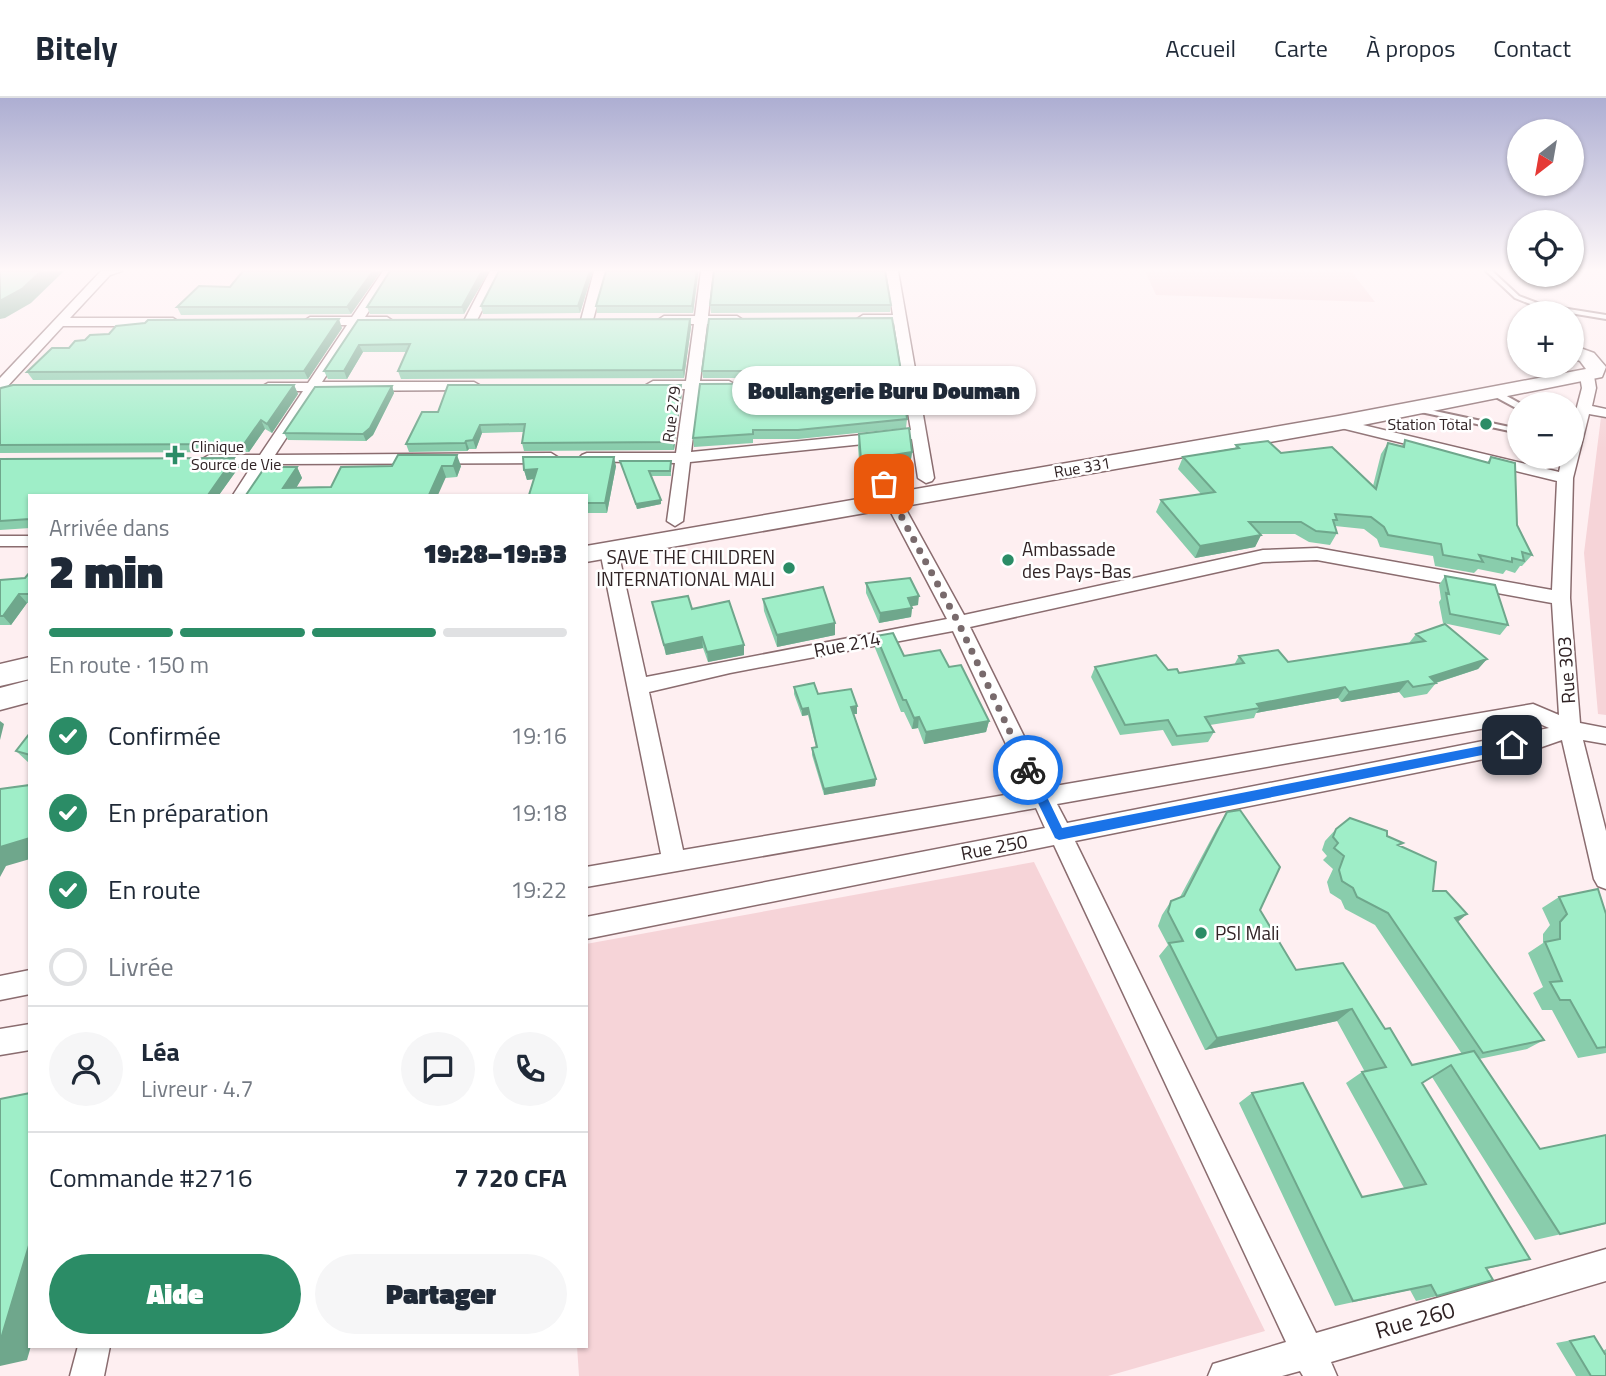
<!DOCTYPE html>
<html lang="fr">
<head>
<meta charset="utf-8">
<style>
	:root { --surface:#fff; --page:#f6f6f7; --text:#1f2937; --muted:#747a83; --line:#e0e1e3; --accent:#2b8c66 }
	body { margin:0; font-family:"Titillium Web",sans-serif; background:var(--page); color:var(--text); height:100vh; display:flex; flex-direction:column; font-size:26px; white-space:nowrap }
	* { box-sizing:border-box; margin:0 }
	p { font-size:23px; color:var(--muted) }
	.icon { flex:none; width:38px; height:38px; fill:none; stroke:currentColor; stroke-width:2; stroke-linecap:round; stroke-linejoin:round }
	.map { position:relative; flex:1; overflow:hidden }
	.panel { position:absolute; left:28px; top:396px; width:560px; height:854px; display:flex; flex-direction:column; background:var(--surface); border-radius:0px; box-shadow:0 2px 5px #0004 }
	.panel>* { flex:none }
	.needle { width:46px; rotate:211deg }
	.fabs { position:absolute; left:1507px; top:21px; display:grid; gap:14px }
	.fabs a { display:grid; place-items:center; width:77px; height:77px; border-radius:50%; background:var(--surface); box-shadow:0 2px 5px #0004; font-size:35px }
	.pin { position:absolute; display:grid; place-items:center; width:60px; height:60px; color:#fff; margin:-30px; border-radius:14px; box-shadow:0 4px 10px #0006 }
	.courier { position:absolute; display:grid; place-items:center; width:70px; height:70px; margin:-35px; border:5px solid #1a73e8; border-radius:50%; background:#fff; color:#222; box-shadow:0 2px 9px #0007 }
	.bubble { position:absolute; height:49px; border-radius:24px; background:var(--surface); box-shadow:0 2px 5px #0004; font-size:23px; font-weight:800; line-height:49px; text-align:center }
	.overview em { font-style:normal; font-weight:800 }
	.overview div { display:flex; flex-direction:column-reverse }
	.overview { display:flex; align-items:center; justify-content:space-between; height:119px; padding:0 21px }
	h1 { font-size:46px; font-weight:800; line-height:52px }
	.bar { display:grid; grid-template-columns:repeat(4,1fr); gap:10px 7px; align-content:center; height:84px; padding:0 21px }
	.bar i { height:9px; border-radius:5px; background:var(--line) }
	.bar .active { background:var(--accent) }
	.bar p { grid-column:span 4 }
	.line { display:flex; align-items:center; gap:18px; padding:0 21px; border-top:2px solid var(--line) }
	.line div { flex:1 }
	.round { display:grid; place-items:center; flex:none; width:74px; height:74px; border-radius:37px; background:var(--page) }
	ol { padding:0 21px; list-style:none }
	li { display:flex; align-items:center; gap:21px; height:77px }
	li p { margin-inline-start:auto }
	li .icon { padding:7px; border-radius:50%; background:var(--accent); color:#fff; stroke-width:4 }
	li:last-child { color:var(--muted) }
	li i { width:38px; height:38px; border:4px solid var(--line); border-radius:50% }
	.action { display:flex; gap:14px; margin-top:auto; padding:14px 21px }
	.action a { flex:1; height:80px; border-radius:42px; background:var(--accent); color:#fff; font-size:28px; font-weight:800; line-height:80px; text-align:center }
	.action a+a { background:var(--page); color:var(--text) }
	header { display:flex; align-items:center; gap:42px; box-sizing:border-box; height:98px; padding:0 35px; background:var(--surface); border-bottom:2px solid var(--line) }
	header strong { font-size:33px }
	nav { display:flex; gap:38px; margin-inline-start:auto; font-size:24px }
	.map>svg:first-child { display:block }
	.green { fill:#f6d4d8 }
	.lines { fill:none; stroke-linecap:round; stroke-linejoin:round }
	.lane-casing { stroke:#8a6c6f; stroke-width:4 }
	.street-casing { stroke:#8a6c6f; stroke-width:3 }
	.secondary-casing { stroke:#8a6c6f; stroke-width:3 }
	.lane { fill:#fff; fill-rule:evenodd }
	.street { fill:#fff; fill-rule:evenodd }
	.secondary { fill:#fff; fill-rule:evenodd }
	.wall { fill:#89cdac }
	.shaded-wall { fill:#6fa78c }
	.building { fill:#9feec8; stroke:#6fa78c; stroke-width:2 }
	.route { fill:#1a73e8 }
	.done { stroke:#786a6c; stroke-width:7; stroke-dasharray:0 12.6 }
	.poi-dot { fill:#2b8c66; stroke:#fff; stroke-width:2.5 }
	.labels { text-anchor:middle; stroke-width:5; stroke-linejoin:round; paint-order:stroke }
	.far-street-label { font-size:16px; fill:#302325; stroke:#fff }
	.far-poi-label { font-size:16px; fill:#302325; stroke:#fff; text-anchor:end }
	.poi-label { font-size:19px; fill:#302325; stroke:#fff; text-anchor:start }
	.street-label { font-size:19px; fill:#302325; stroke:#fff }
	.near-street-label { font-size:23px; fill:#302325; stroke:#fff }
</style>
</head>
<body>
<header>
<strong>Bitely</strong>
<nav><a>Accueil</a><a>Carte</a><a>À propos</a><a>Contact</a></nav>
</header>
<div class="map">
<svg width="1606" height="1278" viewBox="0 0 1606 1278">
	<rect width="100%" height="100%" fill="#feeff1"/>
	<path class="green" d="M1145,173H1351L1375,204L1156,197Z
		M1601,319L1606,320V617L1598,616L1584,455Z
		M1034,764L1265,1233L1108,1278H579L577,1248H586V846Z"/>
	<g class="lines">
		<g class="lane-casing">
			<path id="lane" d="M1486,173H1492L1519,198L1543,207L1606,217V221L1540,210L1515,200Z
				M1490,292H1496L1521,306H1519V310H1516L1490,296Z
				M1416,309L1519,331V335L1416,313Z"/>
		</g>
		<g class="street-casing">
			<path id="street" d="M101,173H122L110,177L70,220H173L179,224L173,228H63L5,291L0,292V280Z
				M383,173H395L365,219H387L393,223L387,227H360L322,284H474L481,288L474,292L317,293L275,357L551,355L559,360L551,365L269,366L249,397H233L253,366L209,367L201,362L209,357H260L303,293H268L261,289L268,285H308L347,227H310L304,223L310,219H352Z
				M490,173H502L475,226H465L464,223Z
				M594,173H606L593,222L587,226L581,222Z
				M701,173H713L708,218H737L743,222L737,226H707L700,283H729L736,287L729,291H699L691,354L911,332L904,291H874L867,287L874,283H903L894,225H863L857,221L863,217H893L886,173H898L934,380L932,383L926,385L918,380L912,341L690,364L683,423L675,428L667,423L675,365L582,363L579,360L582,357L587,355H676L685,291H653L646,287L653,283H686L694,226H664L658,222L664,218H695Z
				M1587,274L1594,278L1596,290L1592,308L1606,311V319L1589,316L1573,380L1570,500L1580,625L1606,630V646L1583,642L1606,733V791L1598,788L1594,781L1562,642L1539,650L1075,743L1316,1235L1606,1151V1183L1331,1264L1337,1278H1303L1300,1273L1282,1278H1208L1213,1266L1286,1244L1054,747L586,841V819L1045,730L1036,710L586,789V769L661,756L600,453L603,449L609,447L618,453L646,579L947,521L876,386L884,381L892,386L964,517L1263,452L1317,450L1552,492L1557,383L1333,328L1331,325L1338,321L1559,374L1562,359H1572V328L1582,290L1580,278ZM1317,462L1552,505L1559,617L1533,606L1049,689L970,529L1263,464ZM953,533L1028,693L683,752L649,594L730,575ZM1531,622L1549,630L1067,725L1057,706Z
				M0,438H30V448H0Z
				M30,872V896L0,902V878Z
				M30,926V952L0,957V931Z
				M78,1248H110L104,1278H70Z"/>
		</g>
		<g class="secondary-casing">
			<path id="secondary" d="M1572,247L1594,255L1606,269L1602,279L1338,332L586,464V448L1338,318L1586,271L1580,263L1572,260Z
				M30,559V581L0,588V566Z
				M30,582V604L0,612V590Z"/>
		</g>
		<use href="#lane" class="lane"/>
		<use href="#street" class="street"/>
		<use href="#secondary" class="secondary"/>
	</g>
	<path class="wall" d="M381,173L351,216L181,217L177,209L230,189Z
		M390,173H489L464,216H370L367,209Z
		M499,173H593L580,215L483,216L481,208Z
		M699,173L693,215H597L596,208Z
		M710,207H891L890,214L711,215Z
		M690,221L691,229L684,280L401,281L398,273L406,254H363L347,281H328L324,273L358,222Z
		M342,230L308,281L33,282L27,274L69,250Z
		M702,273H901L900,280H703Z
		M903,285L907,321L906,330L798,341H753V345L694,349L693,340Z
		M294,287L298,296L272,335L265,331L249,354L0,355V291Z
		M681,287L682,295L674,352L524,353L522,345L523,334L482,335L476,351H469L467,353L409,354L406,346L438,314Z
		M392,288L394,295L373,337L366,343L288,342L284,335Z
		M859,336L912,354L910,368L860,375L858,349Z
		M1405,342L1487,365L1491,359L1517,427L1532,457L1522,468H1520L1515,475L1506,472L1503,476L1478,471L1474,475L1435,468L1433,458L1380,449L1377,441L1364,431L1335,428L1337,435L1330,447L1309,444L1295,436H1260L1261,437L1255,449L1195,460L1156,414L1161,402L1201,396L1178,371L1183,359L1235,351L1236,347L1281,355L1373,388L1381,356L1388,345L1402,348Z
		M398,357L461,368L457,379L246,397L297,369L302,380L296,390L331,389L392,368Z
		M0,361L239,369L219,397H30V430L0,432Z
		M620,363H671V378H651L661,402V406L637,411Z
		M616,368L607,415H586V397L534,381L527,382L524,372Z
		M30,474V505H27L11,527H0V482L25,480Z
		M1445,478L1508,527L1500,537L1443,525L1439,504L1441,501L1439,487Z
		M866,485L918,507L912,508V510L911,519L879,525L866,495Z
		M763,501L835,537L777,549L764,513Z
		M652,504L692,511L744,557L708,564L703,550L666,557Z
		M1416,536L1487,561L1478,571L1436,585L1427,596L1404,600L1399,594L1341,604L1338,600L1256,615L1254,620L1210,627L1214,634L1208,644L1172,648L1163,632L1120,637L1091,579L1095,569L1168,572L1179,575L1234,567L1239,558L1288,564L1409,545Z
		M876,538L904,558L949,569L989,623L986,634L924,646L918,630L912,631L904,614H901L875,550Z
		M794,589L818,596L857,616H854L876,681L875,688L824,697L812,657V650L816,649L808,617L802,618L794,596Z
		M30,635V666L16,653Z
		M1227,714L1260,812L1296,872L1385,931L1412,967L1462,956L1375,827L1345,811L1341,802L1330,795L1327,784L1333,771L1323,762L1327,758L1322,752L1325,743L1336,731L1387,738L1399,748L1433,793L1467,816L1458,824L1544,942L1527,951L1479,961L1540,1051L1606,1037V1126L1535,1142L1432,979L1422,985L1530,1161L1486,1171L1437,1198L1416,1203L1410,1192L1335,1208L1239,1005L1252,995L1362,1099L1404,1090L1346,985L1362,974H1365L1337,923L1205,952L1159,858L1168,847L1158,828L1162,817L1171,803L1180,799L1217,730Z
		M1559,799L1606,816V955L1578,960L1552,912H1542L1533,895L1543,889L1528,855L1543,845V836L1550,827L1542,810Z
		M1594,1238L1603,1253L1606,1251V1278H1576L1556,1245Z"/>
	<path class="shaded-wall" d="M41,173H64L31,205L5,220L0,221V203Z
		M373,173H381L351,216L347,209Z
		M482,173H489L464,216L462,209Z
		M590,173H593L580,215L578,208Z
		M697,173H698L693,215L692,208Z
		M339,221L342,230L308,281L304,273Z
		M690,221L691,229L684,280L683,272Z
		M359,247L363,254L347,281L344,273Z
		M294,287L298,296L272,335L267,326Z
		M681,287L682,295L674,352L673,344Z
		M392,288L394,295L373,337L366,343L363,336Z
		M261,322L265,331L249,354L244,346Z
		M480,327L482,335L476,351L473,342Z
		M466,343L469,351L467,353L465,345Z
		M912,354L910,368L860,375L861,362Z
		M457,357L461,368L457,379L453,368Z
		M614,359L616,368L607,415L605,405Z
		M234,360L239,369L219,397H208Z
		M442,368L446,379L438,397H429Z
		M297,369L302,380L292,397L283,390Z
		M537,371L540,380L527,382L524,372Z
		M661,402V406L637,411L636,406Z
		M1261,437L1255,449L1195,460L1200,448Z
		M19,496L27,505L11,527L3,518Z
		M919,498L918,507L906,509L908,500Z
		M912,510L911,519L879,525L880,515Z
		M835,525V537L777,549V537Z
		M702,539L703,550L666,557L664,547Z
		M744,547V557L708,564L707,554Z
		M1487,561L1478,571L1435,585L1430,579Z
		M1408,583L1399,594L1341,604L1349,594Z
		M1345,589L1338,600L1256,615L1260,610L1257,606Z
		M857,608V616H851V609Z
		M808,610V617L802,618V611Z
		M919,619L918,630L912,631L914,620Z
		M0,623L4,626L0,642Z
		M989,623L986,634L924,646L926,634Z
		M876,681L875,688L824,697V691Z
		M30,740V761L6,768L0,779V749Z
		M1467,816L1452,828L1455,820Z
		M1352,911L1337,923L1205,952L1217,940Z
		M30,1144L31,1248L27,1262L0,1268V1244Z"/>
	<path class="building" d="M0,173H41L22,191L0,203Z
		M243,173H373L347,209H177L199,188L230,189Z
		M390,173H482L462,209H367Z
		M499,173H590L578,208H481Z
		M606,173H697L692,208H596Z
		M714,173H885L891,207H710Z
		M892,220L901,273H702L709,221Z
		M339,221L304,273L27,274L52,250H69L75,243L85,242L90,237L109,236L116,228L145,225L148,222Z
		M690,221L683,272L398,273L410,246L359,247L344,273H324L358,222Z
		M903,285L907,321L798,332H753V336L693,340L700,286Z
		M13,287H294L267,326L261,322L244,346L0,347V291L1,290Z
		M448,287H681L673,344L522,345L525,326L480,327L473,342L466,343L465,345L406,346L422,314H438Z
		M392,288L370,330L363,336L284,335L315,289Z
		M909,330L912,354L861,362L859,336Z
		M1405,342L1489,365L1491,359L1515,365L1517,427L1532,457L1522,454L1524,463L1512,460V464L1479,457L1483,464L1443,457L1441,446L1388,437L1384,429L1371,419L1335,416L1337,422H1333L1337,435L1316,433L1301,424H1249L1261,437L1200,448L1161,402L1215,394L1183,359L1239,350L1236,347L1268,343L1281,355L1332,349L1376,391L1388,345L1404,349Z
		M398,357H457L453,368H442L429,397H246L265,369H297L283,390L331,389L341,369L392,368Z
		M523,359H614L605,405H586V397H529L537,371L524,372Z
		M234,360L208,397H30V421L0,423V361Z
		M620,363H671L670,373H649L661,402L636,406Z
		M30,474V496H19L3,518H0V482L25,480Z
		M1445,478L1495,487L1508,527L1450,516L1446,495L1449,496Z
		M910,480L919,498L908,500L912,510L880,515L866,485Z
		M823,489L835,525L777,537L763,501Z
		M688,498L692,511L729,503L744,547L707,554L702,539L664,547L652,504Z
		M1445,526L1487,561L1430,579L1436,585L1413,589L1408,583L1349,594L1345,589L1257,606L1260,610L1205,619L1214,634L1177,638L1168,622L1125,627L1095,569L1156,557L1168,572L1177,571L1179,575L1244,565L1239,558L1278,552L1288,564L1425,543L1416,536Z
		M893,535L904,558L940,552L949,569L961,567L989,623L926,634L919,619L914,620L906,602H903L876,538Z
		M814,585L818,596L851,591L857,608L851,609L876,681L824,691L812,650L817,649L808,610L802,611L794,589Z
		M30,635V657L16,653Z
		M30,687V740L0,749V691Z
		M1240,712L1280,769L1260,812L1296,872L1343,865L1385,931L1390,930L1412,967L1474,953L1540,1051L1606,1037V1125L1560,1136L1451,967L1422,985L1530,1161L1486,1170L1493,1182L1437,1198L1431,1187L1353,1203L1252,995L1303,985L1362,1099L1426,1086L1362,974L1386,969L1352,911L1217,940L1169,845L1183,843L1168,814L1171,803L1184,798L1227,714Z
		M1350,720L1387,733V738L1403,745L1398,747L1436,764L1433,793H1446L1467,816L1455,820L1544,942L1483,955L1388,815L1357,799L1353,790L1342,783L1339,772L1344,758L1334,750L1338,745L1333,739L1336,731Z
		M1598,791L1606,816V949L1597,950L1570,902H1560L1550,884L1562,883L1545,844L1560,841V824L1567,816L1559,799Z
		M30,995V1144L0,1244V1001Z
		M1594,1238L1605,1256H1606V1278H1591L1570,1243Z"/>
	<linearGradient id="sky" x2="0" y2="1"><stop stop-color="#adaed2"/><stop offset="0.49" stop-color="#fff8f9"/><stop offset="1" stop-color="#fff8f9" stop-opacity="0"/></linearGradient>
	<rect width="1606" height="351" fill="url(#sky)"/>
	<path class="route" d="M1512,642L1518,647L1512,651L1059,742L1055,740L1022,672L1024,668H1032L1062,730Z"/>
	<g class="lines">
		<path class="done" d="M884,386L959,526L1028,672"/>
	</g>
	<g class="poi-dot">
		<circle cx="1486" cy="326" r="7"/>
		<path d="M171.5 346.5h7v7h7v7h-7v7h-7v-7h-7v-7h7z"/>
		<circle cx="1008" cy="462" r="7"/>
		<circle cx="789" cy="470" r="7"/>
		<circle cx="1201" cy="835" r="7"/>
	</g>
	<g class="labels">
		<g class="far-street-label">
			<text transform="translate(671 316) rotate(-83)" y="6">Rue 279</text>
			<text transform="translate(1082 369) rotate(-10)" y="6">Rue 331</text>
		</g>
		<g class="far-poi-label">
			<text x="1472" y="332">Station Total</text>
			<text x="191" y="354" text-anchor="start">Clinique<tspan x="191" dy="18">Source de Vie</tspan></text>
		</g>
		<g class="poi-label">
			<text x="1022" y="458">Ambassade<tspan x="1022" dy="22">des Pays-Bas</tspan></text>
			<text x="775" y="466" text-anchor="end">SAVE THE CHILDREN<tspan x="775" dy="22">INTERNATIONAL MALI</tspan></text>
			<text x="1215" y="842">PSI Mali</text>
		</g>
		<g class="street-label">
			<text transform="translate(847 546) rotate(-11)" y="7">Rue 214</text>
			<text transform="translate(1566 572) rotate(-94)" y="7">Rue 303</text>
			<text transform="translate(994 749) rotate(-11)" y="7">Rue 250</text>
		</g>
		<g class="near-street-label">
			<text transform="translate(1415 1222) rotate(-16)" y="8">Rue 260</text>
		</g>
	</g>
</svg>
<div class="fabs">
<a><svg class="needle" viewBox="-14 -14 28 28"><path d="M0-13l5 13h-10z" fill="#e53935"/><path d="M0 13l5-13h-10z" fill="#747a83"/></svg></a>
<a><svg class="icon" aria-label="locate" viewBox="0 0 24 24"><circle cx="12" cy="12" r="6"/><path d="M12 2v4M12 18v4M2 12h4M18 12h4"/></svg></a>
<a>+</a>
<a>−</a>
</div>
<div class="pin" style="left:884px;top:386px;background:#ea580c"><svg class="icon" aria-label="bag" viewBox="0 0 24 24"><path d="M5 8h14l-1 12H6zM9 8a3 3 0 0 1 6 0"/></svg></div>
<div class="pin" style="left:1512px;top:647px;background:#1f2937"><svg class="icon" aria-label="home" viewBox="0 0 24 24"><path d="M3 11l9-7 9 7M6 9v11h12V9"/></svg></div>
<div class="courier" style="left:1028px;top:672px"><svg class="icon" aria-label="bike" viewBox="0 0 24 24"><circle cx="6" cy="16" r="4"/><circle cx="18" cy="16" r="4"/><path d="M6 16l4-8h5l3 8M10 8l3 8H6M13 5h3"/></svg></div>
<div class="bubble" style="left:732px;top:268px;width:304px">Boulangerie Buru Douman</div>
<section class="panel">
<div class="overview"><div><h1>2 min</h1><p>Arrivée dans</p></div><em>19:28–19:33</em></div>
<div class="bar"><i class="active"></i><i class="active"></i><i class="active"></i><i></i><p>En route · 150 m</p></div>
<ol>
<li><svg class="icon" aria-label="check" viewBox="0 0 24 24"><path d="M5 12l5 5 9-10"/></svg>Confirmée<p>19:16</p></li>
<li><svg class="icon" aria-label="check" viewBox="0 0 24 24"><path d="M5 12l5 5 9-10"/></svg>En préparation<p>19:18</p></li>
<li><svg class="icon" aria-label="check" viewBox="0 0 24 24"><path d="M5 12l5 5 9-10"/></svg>En route<p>19:22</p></li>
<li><i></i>Livrée</li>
</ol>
<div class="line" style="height:126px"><a class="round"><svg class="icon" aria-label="person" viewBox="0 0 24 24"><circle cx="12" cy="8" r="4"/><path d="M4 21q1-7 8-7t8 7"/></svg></a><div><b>Léa</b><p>Livreur · 4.7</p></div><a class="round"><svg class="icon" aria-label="chat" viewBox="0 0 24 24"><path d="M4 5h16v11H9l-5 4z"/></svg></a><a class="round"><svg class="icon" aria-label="phone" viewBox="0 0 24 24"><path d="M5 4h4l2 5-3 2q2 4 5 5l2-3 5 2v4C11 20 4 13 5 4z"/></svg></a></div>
<div class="line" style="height:91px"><div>Commande #2716</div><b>7 720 CFA</b></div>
<div class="action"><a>Aide</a><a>Partager</a></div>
</section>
</div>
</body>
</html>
